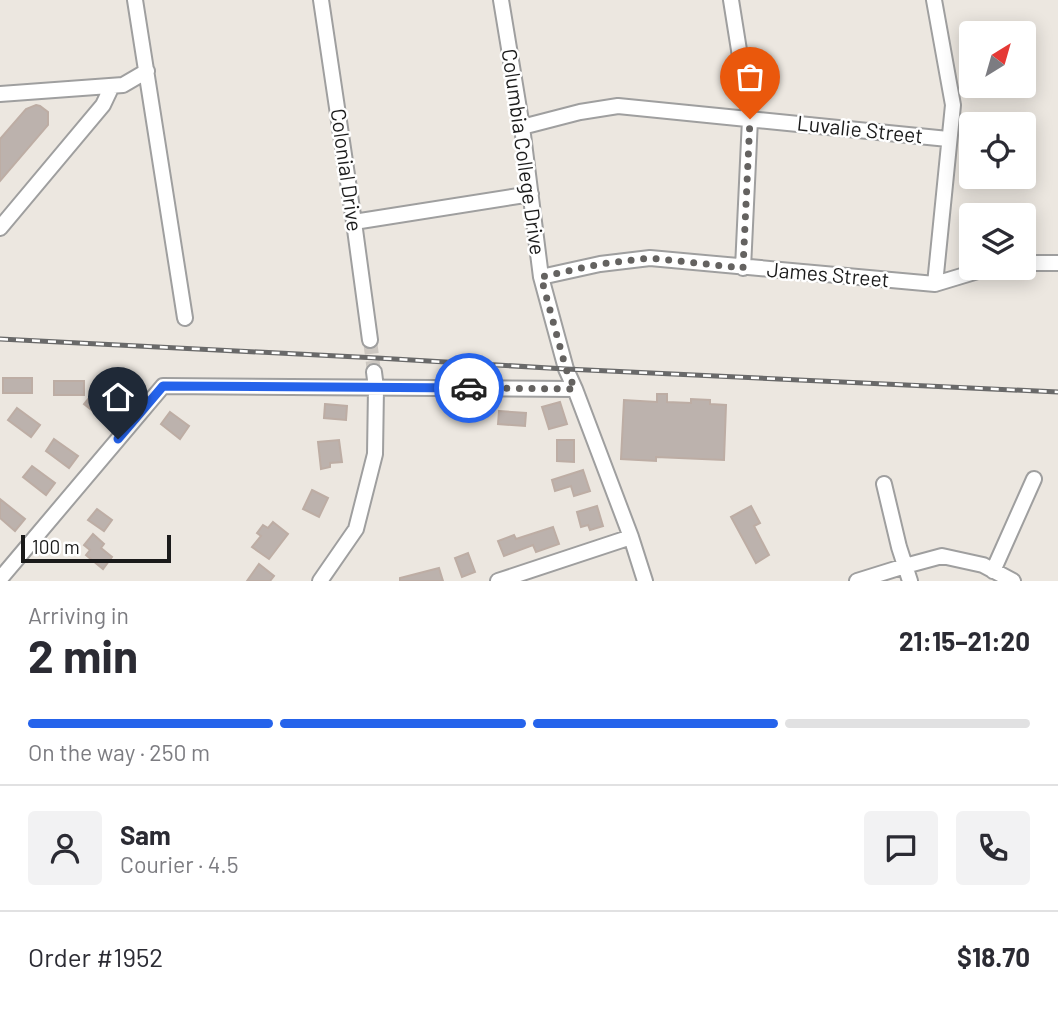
<!DOCTYPE html>
<html lang="en">
<head>
<meta charset="utf-8">
<style>
	:root { --surface:#fff; --page:#f2f2f3; --text:#2b2b33; --muted:#7c7c81; --line:#e1e1e2; --accent:#2563eb }
	body { margin:0; font-family:Barlow,sans-serif; background:var(--page); color:var(--text); height:100vh; display:flex; flex-direction:column; font-size:26px; white-space:nowrap }
	* { box-sizing:border-box; margin:0 }
	p { font-size:23px; color:var(--muted) }
	.icon { flex:none; width:38px; height:38px; fill:none; stroke:currentColor; stroke-width:2; stroke-linecap:round; stroke-linejoin:round }
	.map { position:relative; height:581px; overflow:hidden }
	.drawer { display:flex; flex-direction:column; background:var(--surface); flex:1 }
	.drawer>* { flex:none }
	.needle { width:46px; rotate:37deg }
	.buttons { position:absolute; left:959px; top:21px; display:grid; gap:14px }
	.buttons a { display:grid; place-items:center; width:77px; height:77px; border-radius:7px; background:var(--surface); box-shadow:0 4px 18px #0003; font-size:35px }
	.scale { position:absolute; left:21px; bottom:18px; width:150px; box-sizing:border-box; padding-left:7px; border:4px solid #1b1b1b; border-top:0; font-size:19px; line-height:24px; white-space:nowrap; color:#1b1b1b; -webkit-text-stroke:5px #fff; paint-order:stroke }
	.pin { position:absolute; display:grid; place-items:center; width:60px; height:60px; color:#fff; margin:-72px -30px; border-radius:50% 50% 50% 0; rotate:-45deg; box-shadow:0 0 7px #0007 }
	.pin .icon { rotate:45deg }
	.courier { position:absolute; display:grid; place-items:center; width:70px; height:70px; margin:-35px; border:5px solid #2563eb; border-radius:50%; background:#fff; color:#222; box-shadow:0 2px 9px #0007 }
	.summary em { font-style:normal; font-weight:700 }
	.summary div { display:flex; flex-direction:column-reverse }
	.summary { display:flex; align-items:center; justify-content:space-between; height:119px; padding:0 28px }
	h1 { font-size:46px; font-weight:700; line-height:52px }
	.bar { display:grid; grid-template-columns:repeat(4,1fr); gap:10px 7px; align-content:center; height:84px; padding:0 28px }
	.bar i { height:9px; border-radius:5px; background:var(--line) }
	.bar .active { background:var(--accent) }
	.bar p { grid-column:span 4 }
	.line { display:flex; align-items:center; gap:18px; padding:0 28px; border-top:2px solid var(--line) }
	.line div { flex:1 }
	.round { display:grid; place-items:center; flex:none; width:74px; height:74px; border-radius:7px; background:var(--page) }
	.map>svg:first-child { display:block }
	.building { fill:#bcb2ad; stroke:#bdada4; stroke-width:2 }
	.lines { fill:none; stroke-linecap:round; stroke-linejoin:round }
	.minor-tunnel { stroke:#cdc8c2; stroke-width:14; stroke-dasharray:14 7; stroke-linecap:butt }
	.minor-casing { stroke:#9f9f9f; stroke-width:18 }
	.minor { stroke:#fff; stroke-width:14 }
	.rail-casing { stroke:#696969; stroke-width:5 }
	.rail { stroke:#fff; stroke-width:2.5; stroke-dasharray:8; stroke-linecap:butt }
	.done { stroke:#646260; stroke-width:7; stroke-dasharray:0 12.6 }
	.route { stroke:#2563eb; stroke-width:9 }
	.labels { text-anchor:middle; stroke-width:5; stroke-linejoin:round; paint-order:stroke }
	.street-label { font-size:21px; fill:#1b1b1b; stroke:#fff }
</style>
</head>
<body>
<div class="map">
<svg width="1058" height="581" viewBox="0 0 1058 581">
	<rect width="100%" height="100%" fill="#ece7e0"/>
	<path class="building" d="M36,105L40,106L48,112V125L0,181V139L26,109Z
		M3,378H32V393H3Z
		M54,381H84V395H54Z
		M93,393L116,410L107,422L84,404Z
		M657,394H667V402L691,403V399L710,400V404L726,405L724,460L656,457V461L621,459L624,400L657,402Z
		M560,402L567,424L549,429L542,407Z
		M325,404L347,406L346,420L324,418Z
		M17,408L40,425L31,437L8,420Z
		M499,411L526,413L525,426L498,424Z
		M170,412L189,426L180,439L161,424Z
		M54,439L78,456L69,468L46,451Z
		M339,440L342,462L330,463V467L321,469L318,442Z
		M557,440H574V462L557,461Z
		M32,466L55,483L46,495L23,477Z
		M583,470L590,491L574,496L571,486L555,491L552,480Z
		M312,490L328,498L319,517L303,509Z
		M0,499L25,519L15,531L0,518Z
		M597,506L603,526L590,530L588,525L581,527L577,512Z
		M751,506L760,523L754,526L769,555L756,563L731,517Z
		M97,509L112,520L104,531L88,520Z
		M273,522L288,534L269,559L252,547L261,536L257,533L263,525L268,528Z
		M553,527L559,544L536,552L533,545L504,556L498,541L514,535L516,539Z
		M93,534L104,544L101,548L112,557L103,569L86,555L90,550L84,545Z
		M468,553L475,572L462,577L455,558Z
		M259,564L274,576L270,581H247Z
		M439,568L443,581H400V578Z"/>
	<g class="lines">
		<path class="minor-tunnel" d="M370,340L374,372"/>
		<g class="minor-casing">
			<path id="minor" d="M135,0L185,318
				M321,0L354,222L370,340
				M501,0L522,127L541,277L566,369L575,389L631,537L645,581
				M731,0L750,119L743,268
				M934,0L953,105L935,284
				M0,94L123,85L147,71
				M522,127L580,112L618,106L948,139
				M354,222L531,194
				M0,228L103,105L112,86
				M1024,263H1058
				M541,277L600,264L650,258L935,284L988,268
				M884,484L899,547L910,581
				M993,571L1034,479
				M0,579L163,386L575,389
				M320,581L356,529L375,454L376,388L374,372
				M498,581L631,537
				M857,581L905,566L942,556L983,565L1013,581"/>
		</g>
		<use href="#minor" class="minor"/>
		<g class="rail-casing">
			<path id="rail" d="M0,339L377,358L566,369L1058,392"/>
		</g>
		<use href="#rail" class="rail"/>
	</g>
	<g class="lines">
		<path class="done" d="M469,388L575,389L566,369L541,277L600,264L650,258L743,268L750,119"/>
		<path class="route" d="M118,439L163,386L469,388"/>
	</g>
	<g class="labels">
		<g class="street-label">
			<text transform="translate(860 130) rotate(6)" y="7">Luvalie Street</text>
			<text transform="translate(523 152) rotate(82)" y="7">Columbia College Drive</text>
			<text transform="translate(346 170) rotate(82)" y="7">Colonial Drive</text>
			<text transform="translate(828 275) rotate(5)" y="7">James Street</text>
		</g>
	</g>
</svg>
<div class="buttons">
<a><svg class="needle" viewBox="-14 -14 28 28"><path d="M0-13l5 13h-10z" fill="#e53935"/><path d="M0 13l5-13h-10z" fill="#7c7c81"/></svg></a>
<a><svg class="icon" aria-label="locate" viewBox="0 0 24 24"><circle cx="12" cy="12" r="6"/><path d="M12 2v4M12 18v4M2 12h4M18 12h4"/></svg></a>
<a><svg class="icon" aria-label="layers" viewBox="0 0 24 24"><path d="M12 4l9 5-9 5-9-5zM3 14l9 5 9-5"/></svg></a>
</div>
<div class="scale">100 m</div>
<div class="pin" style="left:750px;top:119px;background:#ea580c"><svg class="icon" aria-label="bag" viewBox="0 0 24 24"><path d="M5 8h14l-1 12H6zM9 8a3 3 0 0 1 6 0"/></svg></div>
<div class="pin" style="left:118px;top:439px;background:#1f2937"><svg class="icon" aria-label="home" viewBox="0 0 24 24"><path d="M3 11l9-7 9 7M6 9v11h12V9"/></svg></div>
<div class="courier" style="left:469px;top:388px"><svg class="icon" aria-label="car" viewBox="0 0 24 24"><path d="M5 17H2v-5l4-1 3-4h7l3 4 3 1v5h-3M9 17h6M6 11h13"/><circle cx="7" cy="17" r="2"/><circle cx="17" cy="17" r="2"/></svg></div>
</div>
<section class="drawer">
<div class="summary"><div><h1>2 min</h1><p>Arriving in</p></div><em>21:15–21:20</em></div>
<div class="bar"><i class="active"></i><i class="active"></i><i class="active"></i><i></i><p>On the way · 250 m</p></div>
<div class="line" style="height:126px"><a class="round"><svg class="icon" aria-label="person" viewBox="0 0 24 24"><circle cx="12" cy="8" r="4"/><path d="M4 21q1-7 8-7t8 7"/></svg></a><div><b>Sam</b><p>Courier · 4.5</p></div><a class="round"><svg class="icon" aria-label="chat" viewBox="0 0 24 24"><path d="M4 5h16v11H9l-5 4z"/></svg></a><a class="round"><svg class="icon" aria-label="phone" viewBox="0 0 24 24"><path d="M5 4h4l2 5-3 2q2 4 5 5l2-3 5 2v4C11 20 4 13 5 4z"/></svg></a></div>
<div class="line" style="height:91px"><div>Order #1952</div><b>$18.70</b></div>
</section>
</body>
</html>
